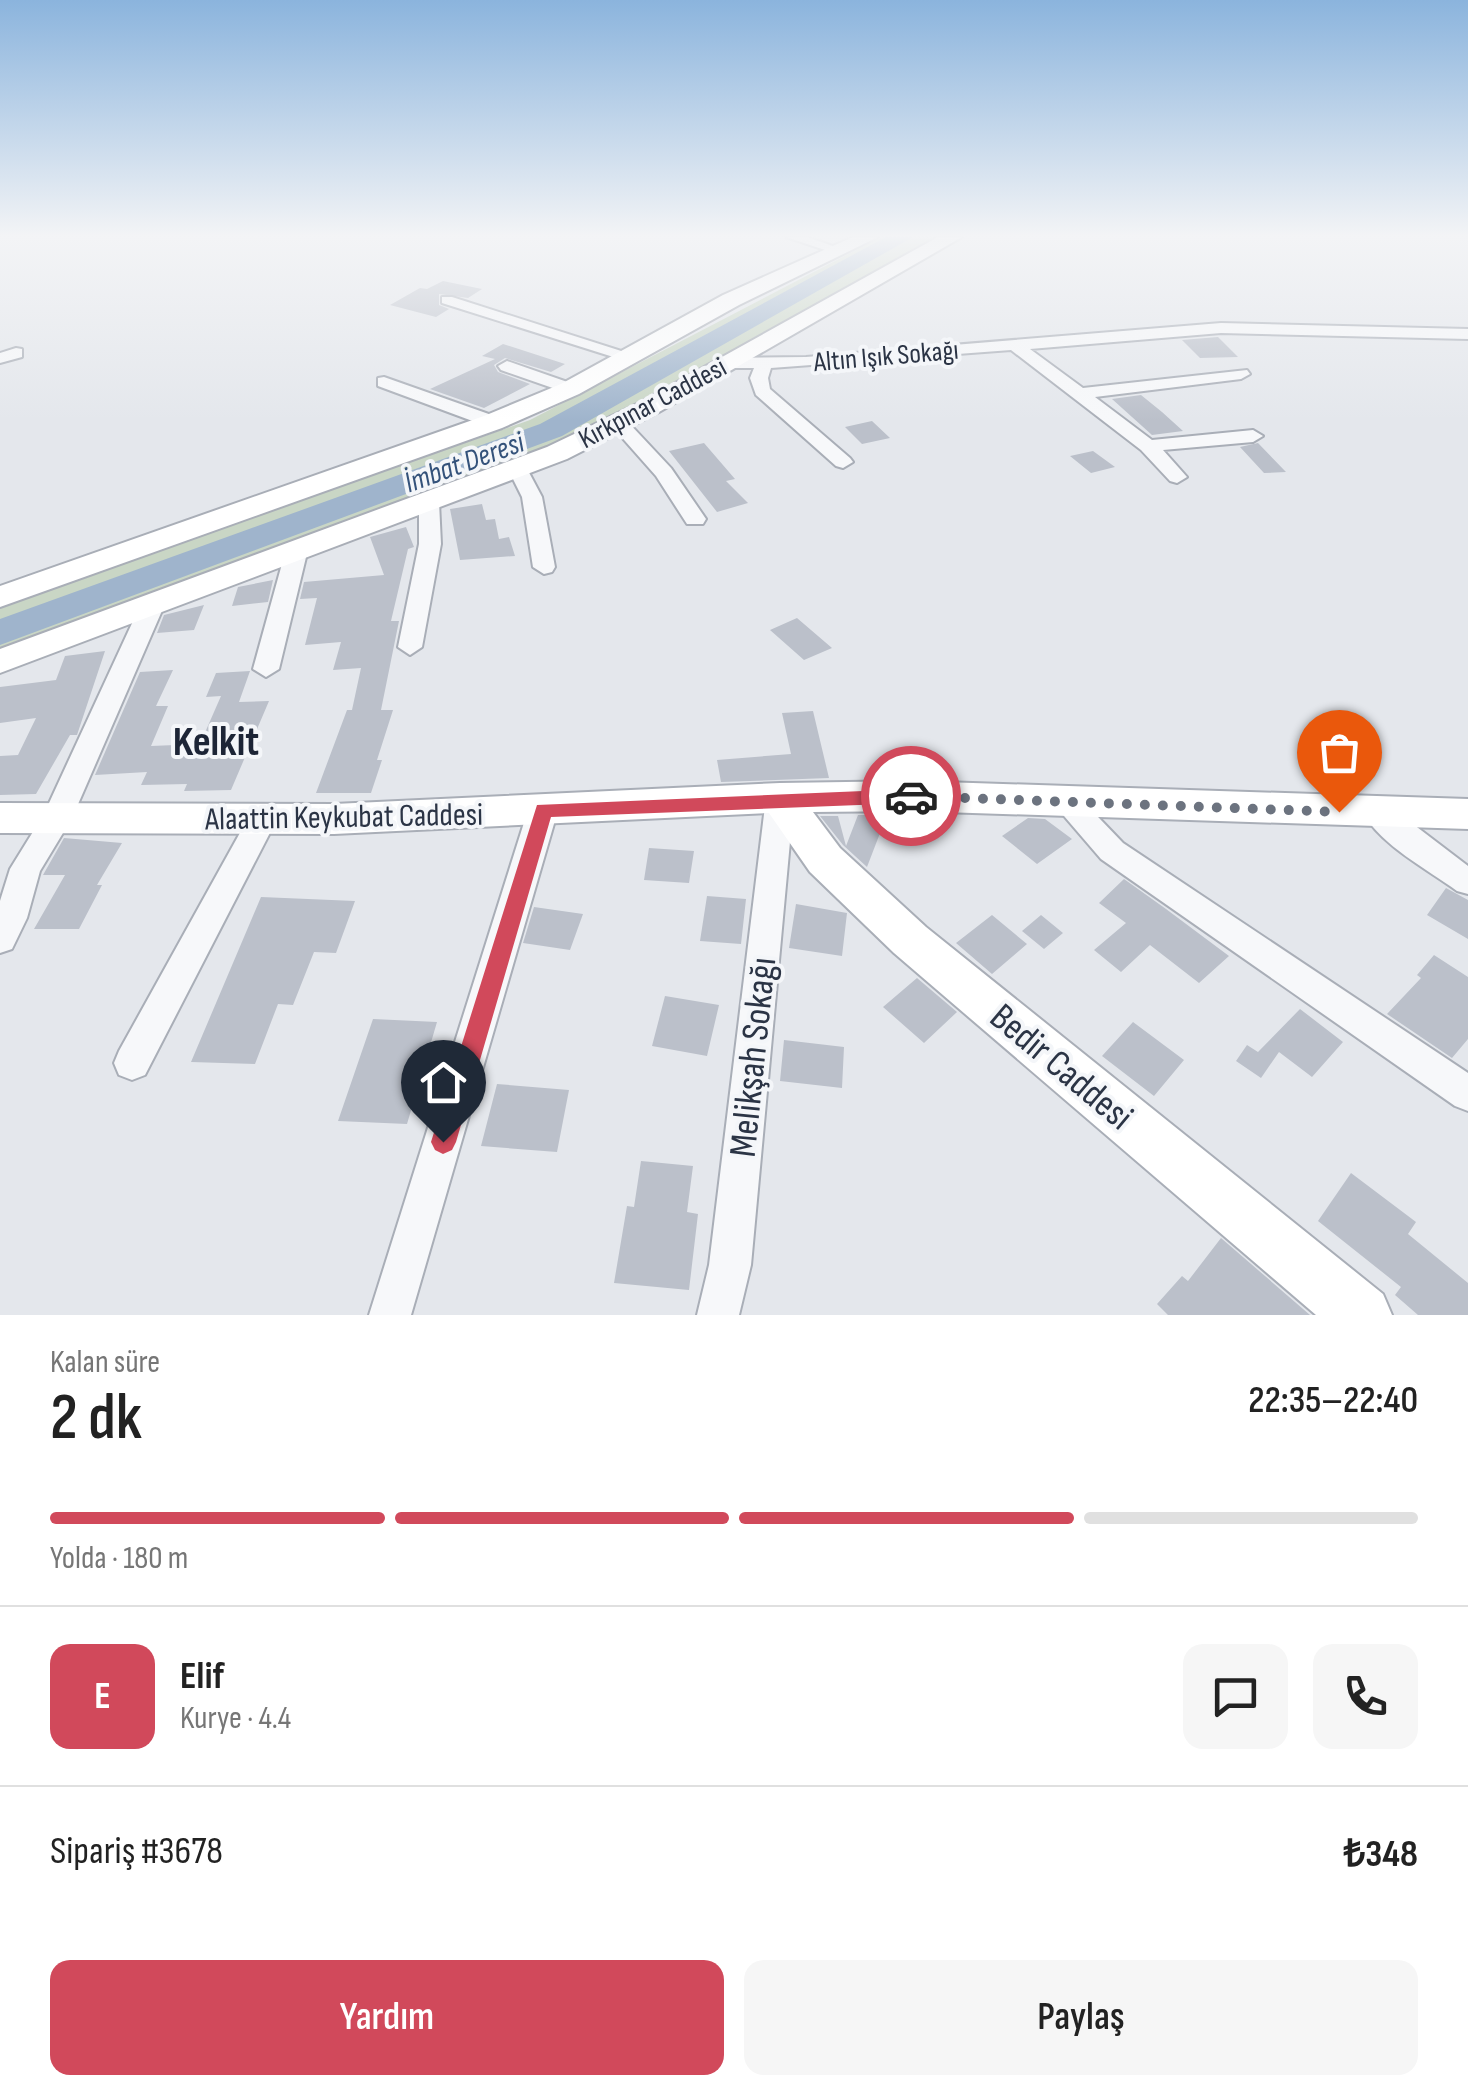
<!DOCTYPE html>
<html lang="tr">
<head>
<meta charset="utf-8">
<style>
	:root { --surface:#fff; --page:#f6f6f6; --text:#222; --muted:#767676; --line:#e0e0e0; --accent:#d1495b }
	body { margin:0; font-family:"Sofia Sans Condensed",sans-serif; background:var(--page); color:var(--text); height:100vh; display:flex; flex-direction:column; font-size:38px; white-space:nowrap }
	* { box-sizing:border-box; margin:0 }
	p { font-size:32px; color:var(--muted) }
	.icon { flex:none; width:55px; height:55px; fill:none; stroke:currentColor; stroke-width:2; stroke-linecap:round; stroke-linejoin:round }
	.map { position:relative; height:1315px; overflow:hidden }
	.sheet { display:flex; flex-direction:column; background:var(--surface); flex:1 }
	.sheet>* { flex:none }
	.pin { position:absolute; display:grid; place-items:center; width:85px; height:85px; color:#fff; margin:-102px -42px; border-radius:50% 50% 50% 0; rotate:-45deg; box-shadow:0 0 10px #0007 }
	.pin .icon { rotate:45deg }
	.courier { position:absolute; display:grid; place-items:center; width:100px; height:100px; margin:-50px; border:8px solid #d1495b; border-radius:50%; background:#fff; color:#222; box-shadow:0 2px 12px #0007 }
	.headline em { font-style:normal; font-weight:600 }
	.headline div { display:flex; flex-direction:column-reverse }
	.headline { display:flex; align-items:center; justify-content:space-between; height:170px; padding:0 50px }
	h1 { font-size:65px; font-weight:600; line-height:75px }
	.bar { display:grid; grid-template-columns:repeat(4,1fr); gap:15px 10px; align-content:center; height:120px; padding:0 50px }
	.bar i { height:12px; border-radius:8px; background:var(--line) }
	.bar .active { background:var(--accent) }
	.bar p { grid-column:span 4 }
	.line { display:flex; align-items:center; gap:25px; padding:0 50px; border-top:2px solid var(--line) }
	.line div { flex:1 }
	.round { display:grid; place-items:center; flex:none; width:105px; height:105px; border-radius:20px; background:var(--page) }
	.button { display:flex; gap:20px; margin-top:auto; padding:20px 50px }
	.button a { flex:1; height:115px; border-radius:20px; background:var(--accent); color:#fff; font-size:40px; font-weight:600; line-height:115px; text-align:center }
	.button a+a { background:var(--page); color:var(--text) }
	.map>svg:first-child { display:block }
	.green { fill:#c9d6c5 }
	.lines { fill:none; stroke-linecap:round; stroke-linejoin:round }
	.river { fill:#9fb4cc; fill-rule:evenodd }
	.building { fill:#bbc0ca }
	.street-casing { stroke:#a9aeb7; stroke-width:4 }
	.secondary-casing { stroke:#a9aeb7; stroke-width:4 }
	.street { fill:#f7f8fa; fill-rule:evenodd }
	.secondary { fill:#fff; fill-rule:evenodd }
	.route { fill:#d1495b }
	.done { stroke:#6c737f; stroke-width:10; stroke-dasharray:0 18 }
	.labels { text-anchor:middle; stroke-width:8; stroke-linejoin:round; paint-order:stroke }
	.far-street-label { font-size:28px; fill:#2b3445; stroke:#f4f6f9 }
	.far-water-label { font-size:30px; font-style:italic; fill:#34527a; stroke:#f4f6f9 }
	.street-label { font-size:32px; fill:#2b3445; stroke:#f4f6f9 }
	.near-street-label { font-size:38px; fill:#2b3445; stroke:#f4f6f9 }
	.district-label { font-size:42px; font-weight:bold; fill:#1d2536; stroke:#f4f6f9 }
</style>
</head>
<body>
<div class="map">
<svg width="1468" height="1315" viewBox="0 0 1468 1315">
	<rect width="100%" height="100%" fill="#e4e7ec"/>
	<path class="green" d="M881,237H939L661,395L527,457L0,653V606L530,420Z"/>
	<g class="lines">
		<path class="river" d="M886,237H913L562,436L0,645V619L540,424Z"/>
	</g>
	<path class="building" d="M443,281L482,289L468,298L439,294V305L449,309L436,317L390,305L420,288L427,289Z
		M1218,337L1238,357L1200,358L1182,340Z
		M503,344L565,364L551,372L505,358L494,365L498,372L530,384L484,408L430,389L495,359L482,356Z
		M1141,395L1162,412L1183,431L1152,435L1112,399Z
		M872,421L890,438L862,444L845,427Z
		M704,443L735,479L726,481L748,503L717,512L669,451Z
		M1258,443L1286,472L1264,473L1240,447Z
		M1093,451L1115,467L1091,473L1070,456Z
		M482,504L486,520L495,519L499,539L509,537L515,556L460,560L450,509Z
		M406,527L414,547L408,549L391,621H399L381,710H393L377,760H382L371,793H316L347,710H352L361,668L333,670L341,642L305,645L317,598L300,599L304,582L384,575L370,537Z
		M273,580L268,602L232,606L238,587Z
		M204,605L194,630L157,633L164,615Z
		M797,618L832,648L804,660L770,630Z
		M105,651L77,735H70L36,794L0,795V756L18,755L36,718L0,723V687L56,680L65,656Z
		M173,670L156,706H168L151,746L200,744L221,696L206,697L216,673L250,671L239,702L269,701L231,790L184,791L187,784L141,785L147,772L95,775L140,672Z
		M813,711L829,778L721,782L717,760L791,754L782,713Z
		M858,815H887L867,867L843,845L820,816H838L846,846Z
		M1028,818L1045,819L1072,839L1037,864L1002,836Z
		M64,838L122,843L97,885H102L79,929H34L65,875H43Z
		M649,848L694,851L689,883L644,880Z
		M1124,879L1166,909L1229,956L1199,983L1150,945L1121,972L1094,950L1126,923L1099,903Z
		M1446,888L1468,900V939L1427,915Z
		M707,896L746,899L741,944L700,941Z
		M261,897L355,901L336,953L314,952L293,1005L278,1004L255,1064L191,1062Z
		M796,904L847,913L842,956L789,948Z
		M534,907L583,914L570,950L523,943Z
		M992,915L1027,944L992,974L956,943Z
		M1041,915L1063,933L1044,949L1022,931Z
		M1434,955L1468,977V1039L1452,1058L1387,1014L1421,978L1417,975Z
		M917,978L957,1012L924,1043L883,1007Z
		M665,996L719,1005L707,1056L652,1046Z
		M1300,1009L1343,1042L1312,1077L1279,1052L1261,1078L1236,1061L1247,1045L1258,1052Z
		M373,1019L437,1022L407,1124L338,1121Z
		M1133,1022L1184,1060L1154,1096L1102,1056Z
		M784,1040L844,1047L842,1088L780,1081Z
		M497,1084L569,1090L557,1152L481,1146Z
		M641,1161L693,1166L687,1212L698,1214L689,1290L614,1283L627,1206L634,1207Z
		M1351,1173L1416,1222L1408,1234L1468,1283V1315H1418L1395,1295L1401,1287L1318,1221Z
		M1221,1238L1310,1315H1168L1157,1304L1182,1276L1188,1281Z"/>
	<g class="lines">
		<g class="street-casing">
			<path id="street" d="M786,237H807L847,251L840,255Z
				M442,297H452L640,357L626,361L442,303Z
				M1221,323L1468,329V339L1221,333L1030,349L1083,388L1247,370L1250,374L1241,379L1095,397L1152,440L1253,430L1263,436L1253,442L1163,450L1187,477L1177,483L1170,481L1141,450L1011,350L771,368L768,378L770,389L850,458L853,462L843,468L836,466L756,395L750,378L754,368H724L715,363L724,358L806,357Z
				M16,348L22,349V357L0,363V353Z
				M507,361L576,385L579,389L570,394L501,370L498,366Z
				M384,377L500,418L502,422L493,428L486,426L378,386V378Z
				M619,418L626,420L671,468L706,519L703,524H687L656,476L610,424Z
				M518,463L525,465L542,497L555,567L552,572L544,574L533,567L522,497L508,469Z
				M429,496L439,502L441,544L422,647L410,655L398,647L419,544V502Z
				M296,546L307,553L279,669L266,677L253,669L285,553Z
				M152,599L164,606L72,818L40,871L27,918L12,949L0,953V901L10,869L44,814L140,606Z
				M780,787L790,790L794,798L751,1265L739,1315H697L709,1265L766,798L770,790Z
				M1066,791L1076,794L1123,843L1468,1073V1111L1455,1106L1101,859L1052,802L1056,794Z
				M543,799L553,802L558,810L411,1315H369L528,810L533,802Z
				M1378,802L1388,805L1468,866V894L1457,891C1427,869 1382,846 1363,813L1368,805Z
				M261,810L271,813L276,821L145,1075L132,1080L119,1075L114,1063L119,1051L251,813Z"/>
		</g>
		<g class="secondary-casing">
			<path id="secondary" d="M853,237H878L739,305L579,394L502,428L0,607V586L484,416L561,384L723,295Z
				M938,237H962L659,412L567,459L0,673V649L547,447L641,402Z
				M912,781L1468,799V829L912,811L813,812L840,848L926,927L1383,1294L1392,1315H1316L894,953L810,872L769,813L334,834L0,833V803L334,804L780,783Z"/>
		</g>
		<use href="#street" class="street"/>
		<use href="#secondary" class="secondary"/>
	</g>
	<linearGradient id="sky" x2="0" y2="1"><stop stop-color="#8bb4dd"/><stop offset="0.56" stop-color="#f3f4f6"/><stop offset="1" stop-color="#f3f4f6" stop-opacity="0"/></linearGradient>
	<rect width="1468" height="421" fill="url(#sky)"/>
	<path class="route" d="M911,789L920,796L911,803L551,817L456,1142L452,1150L443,1154L435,1150L431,1142L537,805Z"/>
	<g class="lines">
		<path class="done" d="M911,796L1339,812"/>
	</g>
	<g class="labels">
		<g class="far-street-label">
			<text transform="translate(886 355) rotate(-5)" y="10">Altın Işık Sokağı</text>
			<text transform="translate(652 402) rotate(-28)" y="10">Kırkpınar Caddesi</text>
		</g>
		<g class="far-water-label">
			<text transform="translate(464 462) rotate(-20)" y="10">İmbat Deresi</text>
		</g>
		<g class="street-label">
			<text transform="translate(344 816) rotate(-1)" y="11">Alaattin Keykubat Caddesi</text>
		</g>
		<g class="near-street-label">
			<text transform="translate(752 1057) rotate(-84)" y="13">Melikşah Sokağı</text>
			<text transform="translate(1062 1066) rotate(40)" y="13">Bedir Caddesi</text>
		</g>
		<g class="district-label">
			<text x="216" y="755">Kelkit</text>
		</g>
	</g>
</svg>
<div class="pin" style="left:1339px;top:812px;background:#ea580c"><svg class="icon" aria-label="bag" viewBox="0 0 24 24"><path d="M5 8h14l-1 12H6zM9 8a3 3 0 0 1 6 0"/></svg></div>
<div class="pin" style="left:443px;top:1142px;background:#1f2937"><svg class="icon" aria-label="home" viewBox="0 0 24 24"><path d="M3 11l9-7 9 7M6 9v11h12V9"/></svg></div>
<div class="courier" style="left:911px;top:796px"><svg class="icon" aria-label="car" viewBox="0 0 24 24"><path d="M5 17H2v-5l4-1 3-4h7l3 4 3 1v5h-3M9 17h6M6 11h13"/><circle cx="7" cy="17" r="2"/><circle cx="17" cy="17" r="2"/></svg></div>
</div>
<section class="sheet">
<div class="headline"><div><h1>2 dk</h1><p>Kalan süre</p></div><em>22:35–22:40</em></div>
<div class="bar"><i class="active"></i><i class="active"></i><i class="active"></i><i></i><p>Yolda · 180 m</p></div>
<div class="line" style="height:180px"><b class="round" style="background:var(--accent);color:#fff">E</b><div><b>Elif</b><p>Kurye · 4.4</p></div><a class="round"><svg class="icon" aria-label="chat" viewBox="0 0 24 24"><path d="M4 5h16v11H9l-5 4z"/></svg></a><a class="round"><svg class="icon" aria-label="phone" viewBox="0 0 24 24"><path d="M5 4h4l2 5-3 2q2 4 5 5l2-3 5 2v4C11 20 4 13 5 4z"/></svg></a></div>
<div class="line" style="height:130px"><div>Sipariş #3678</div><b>₺348</b></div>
<div class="button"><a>Yardım</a><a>Paylaş</a></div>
</section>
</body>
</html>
